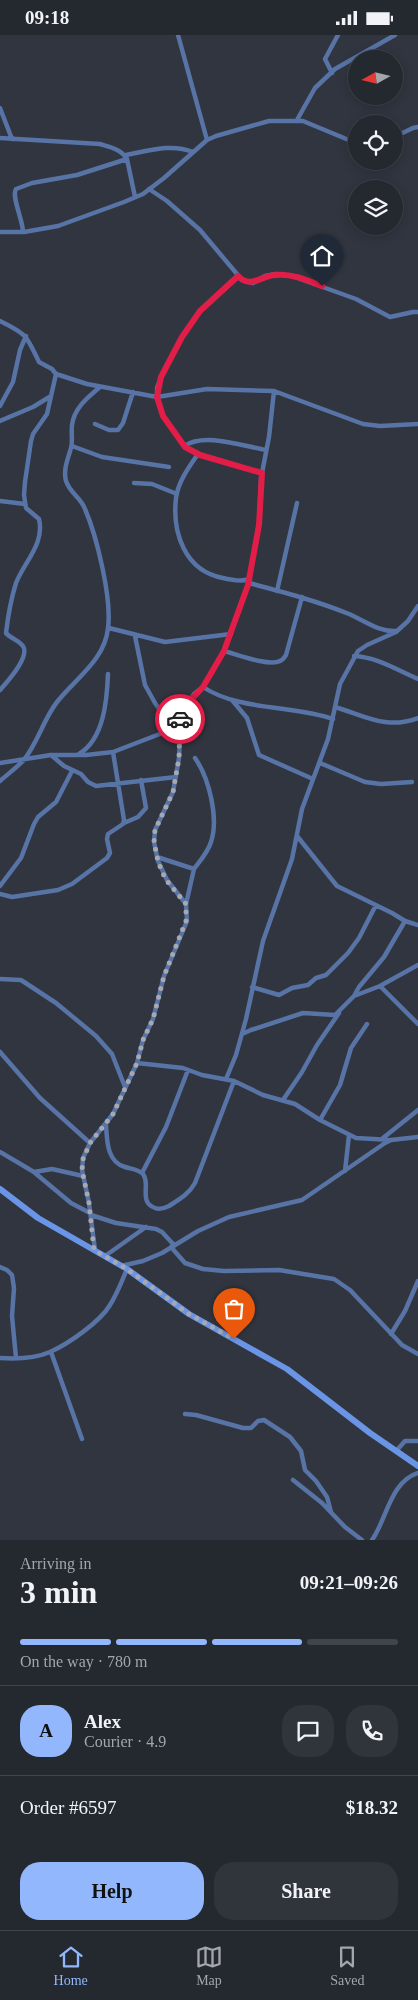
<!DOCTYPE html>
<html lang="en">
<head>
<meta charset="utf-8">
<style>
	:root { --surface:#24282f; --page:#30343b; --text:#f1f3f6; --muted:#a3a6aa; --line:#41444b; --accent:#92b7fd }
	body { margin:0; font-family:"Times New Roman",serif; background:var(--page); color:var(--text); height:100vh; display:flex; flex-direction:column; font-size:19px; white-space:nowrap }
	* { box-sizing:border-box; margin:0 }
	p { font-size:16px; color:var(--muted) }
	.icon { flex:none; width:28px; height:28px; fill:none; stroke:currentColor; stroke-width:2; stroke-linecap:round; stroke-linejoin:round }
	.map { position:relative; height:1505px; overflow:hidden }
	.drawer { display:flex; flex-direction:column; background:var(--surface); flex:1 }
	.drawer>* { flex:none }
	.needle { width:32px; rotate:262deg }
	.fabs { position:absolute; left:348px; top:15px; display:grid; gap:10px }
	.fabs a { display:grid; place-items:center; width:55px; height:55px; border-radius:50%; background:var(--surface); box-shadow:0 2px 12px #0003,0 0 0 1px var(--line); font-size:25px }
	.pin { position:absolute; display:grid; place-items:center; width:42px; height:42px; color:#fff; margin:-51px -21px; border-radius:50% 50% 50% 0; rotate:-45deg; box-shadow:0 0 5px #0007 }
	.pin .icon { rotate:45deg }
	.courier { position:absolute; display:grid; place-items:center; width:50px; height:50px; margin:-25px; border:4px solid #e11d48; border-radius:50%; background:#fff; color:#222; box-shadow:0 1px 6px #0007 }
	.summary em { font-style:normal; font-weight:600 }
	.summary div { display:flex; flex-direction:column-reverse }
	.summary { display:flex; align-items:center; justify-content:space-between; height:85px; padding:0 20px }
	h1 { font-size:32px; font-weight:600; line-height:38px }
	.bar { display:grid; grid-template-columns:repeat(4,1fr); gap:8px 5px; align-content:center; height:60px; padding:0 20px }
	.bar i { height:6px; border-radius:4px; background:var(--line) }
	.bar .selected { background:var(--accent) }
	.bar p { grid-column:span 4 }
	.line { display:flex; align-items:center; gap:12px; padding:0 20px; border-top:1px solid var(--line) }
	.line div { flex:1 }
	.round { display:grid; place-items:center; flex:none; width:52px; height:52px; border-radius:20px; background:var(--page) }
	.primary-button { display:flex; gap:10px; margin-top:auto; padding:10px 20px }
	.primary-button a { flex:1; height:58px; border-radius:20px; background:var(--accent); color:#111; font-size:20px; font-weight:600; line-height:58px; text-align:center }
	.primary-button a+a { background:var(--page); color:var(--text) }
	.status { display:flex; justify-content:space-between; align-items:center; height:35px; padding:0 25px; background:var(--surface); direction:ltr }
	.status svg { height:14px; fill:currentColor }
	.tabs { display:flex; justify-content:space-around; align-items:center; height:70px; border-top:1px solid var(--line); background:var(--surface); font-size:14px; color:var(--muted) }
	.tabs a { display:grid; justify-items:center; gap:2px }
	.tabs .selected { color:var(--accent) }
	.map>svg:first-child { display:block }
	.lines { fill:none; stroke-linecap:round; stroke-linejoin:round }
	.street { stroke:#5873a5; stroke-width:4.5 }
	.secondary { stroke:#6a94e5; stroke-width:6 }
	.done { stroke:#a6a9b1; stroke-width:5; stroke-dasharray:0 9 }
	.route { stroke:#e11d48; stroke-width:6 }
</style>
</head>
<body>
<div class="status"><b>09:18</b><svg viewBox="0 0 49 12"><path d="M0 12V9h3v3zM5 12V6h3v6zM10 12V3h3v9zM15 12V0h3v12zM26 1h20v11H26zM47 4h2v5h-2z"/></svg></div>
<div class="map">
<svg width="418" height="1505" viewBox="0 0 418 1505">
	<rect width="100%" height="100%" fill="#30353f"/>
	<g class="lines">
		<path class="street" d="M178,0L207,105
			M332,38L325,24L338,0
			M0,73L12,104
			M297,85L315,53L335,34L395,0
			M394,102L413,93L418,92
			M0,103L100,109C110,112 121,114 127,124L135,162
			M126,120C148,116 171,108 193,117
			M149,154L167,166L200,195L242,245L253,248L265,241L276,239L292,241L356,264L390,282L413,277H418
			M0,197H24L58,191L124,167L143,159L164,143L207,105L216,101L269,86H303L356,108
			M23,197C23,185 11,161 16,154L32,148L77,140L127,124
			M239,241L200,276L182,302L161,342L157,353V362L163,381L185,412L200,420L262,438
			M0,286C28,300 26,300 39,327L52,334L56,339L47,379L33,399L31,406L25,447L24,460L26,473L39,484C45,509 24,527 16,548C11,564 8,581 6,598C10,603 17,604 22,610C32,620 7,647 0,655
			M56,339L87,349L157,362L207,354L274,356L363,389L380,391L418,389
			M0,371L13,347L20,315L26,301
			M0,386L33,372L51,361
			M95,389L109,395H118L123,388L133,357
			M72,411L102,422L169,432
			M184,411C205,397 242,411 266,415
			M198,419C189,432 178,447 176,463C172,498 185,536 223,543C232,545 241,547 250,544
			M134,448L152,449L177,459
			M0,466L25,469
			M249,548C283,557 317,566 349,579C365,586 379,597 396,596
			M277,556L297,468
			M109,593L165,607L231,599
			M135,601L145,650L155,668L172,692
			M224,616C236,619 269,632 280,626C283,625 284,623 286,620L302,562
			M354,621C377,622 397,635 418,644
			M203,652C239,676 293,670 333,684
			M232,665L247,683L259,720L313,744
			M335,672C366,681 386,695 418,683
			M79,719C104,704 107,665 108,639
			M51,720L64,731L81,739L88,747L96,751L176,742
			M0,728L51,720H86L113,717L165,697L180,685
			M320,728L365,747L381,749L412,747
			M0,746C8,739 16,733 23,726C38,708 43,685 57,667C75,644 105,625 108,593C112,564 97,502 85,474C81,463 70,458 66,446C63,434 68,424 71,413C73,406 71,398 72,390C74,373 88,362 100,352
			M124,788L138,782L146,773L141,745
			M297,801L337,851L392,878L405,886L418,890
			M157,822L194,834C200,826 208,817 211,807C219,783 209,743 195,723
			M0,851L21,823L34,789L38,782L56,767L72,736
			M0,859L12,862L58,855L72,849L107,823L110,818L107,804L108,799L123,789L124,785L113,717
			M186,869L194,834
			M0,944L21,945L56,968L96,1001L112,1019L125,1052
			M380,951L418,989
			M252,952L279,960L292,953L308,950L316,943L326,940L348,918L359,903L376,870
			M354,961L359,952L384,922L405,886
			M242,999L251,995L303,978L335,980L354,961L380,951L418,930
			M0,1017L40,1063L90,1108
			M137,1028L183,1033L202,1040L234,1046L263,1060L295,1069L320,1085L356,1103L391,1105
			M226,1044L236,1020L246,984L263,906L292,824L302,774L328,704L340,649L358,616L367,610L396,597L408,586L418,571
			M283,1065L302,1037L317,1010L339,978
			M320,1085L340,1050L351,1013L367,989
			M106,1090C107,1106 107,1127 125,1132C131,1134 138,1134 143,1139C151,1149 138,1167 155,1173C160,1175 165,1173 169,1171C180,1164 189,1159 195,1148L234,1046
			M383,1103L418,1075
			M0,1117L34,1137L52,1134L83,1141
			M345,1136L349,1100
			M35,1138L71,1168L90,1178
			M142,1138L166,1092L188,1035
			M91,1180L116,1188L156,1194L162,1197L174,1210
			M171,1212L185,1228L203,1234L224,1236L279,1235L334,1244L350,1255L402,1310L418,1319
			M95,1215L89,1168L82,1135L83,1123L90,1108L113,1079L137,1028L143,1005L153,984L164,941L187,886L186,869L167,845L158,826L154,807L155,795L173,757L179,723L181,680L194,659L203,652L224,616L248,550L259,490L261,443L269,402L274,356
			M105,1221L146,1192
			M121,1231L143,1226L162,1218L198,1196L229,1182L302,1165L385,1108L391,1105L418,1102
			M0,1232L7,1235L12,1240L14,1253L12,1281L16,1323
			M391,1299L405,1276L418,1246
			M51,1317L82,1404
			M0,1323C15,1324 36,1323 50,1317C68,1309 100,1287 110,1270C117,1259 122,1246 127,1234
			M185,1379L196,1380L243,1393H251L258,1386L264,1385L290,1402L301,1416L305,1435L316,1446L327,1462L331,1477
			M397,1415L405,1406H418
			M293,1445L322,1468L345,1492L362,1505
			M372,1505C387,1484 390,1447 418,1438"/>
		<path class="secondary" d="M0,1154L38,1183L127,1234L189,1279L287,1334L370,1398L418,1431"/>
	</g>
	<g class="lines">
		<path class="done" d="M180,684L179,723L173,757L155,795L154,807L158,826L162,837L167,846L186,869V886L164,941L153,984L143,1005L137,1028L113,1079L90,1108L83,1124L82,1135L89,1168L94,1215L127,1234L189,1279L234,1304"/>
		<path class="route" d="M180,684L187,669L203,652L224,616L248,550L259,490L262,438L200,420L185,412L163,381L157,362L161,342L182,302L200,276L238,241C250,254 261,241 275,240C291,238 307,245 322,251"/>
	</g>
</svg>
<div class="fabs">
<a><svg class="needle" viewBox="-14 -14 28 28"><path d="M0-13l5 13h-10z" fill="#e53935"/><path d="M0 13l5-13h-10z" fill="#a3a6aa"/></svg></a>
<a><svg class="icon" aria-label="locate" viewBox="0 0 24 24"><circle cx="12" cy="12" r="6"/><path d="M12 2v4M12 18v4M2 12h4M18 12h4"/></svg></a>
<a><svg class="icon" aria-label="layers" viewBox="0 0 24 24"><path d="M12 4l9 5-9 5-9-5zM3 14l9 5 9-5"/></svg></a>
</div>
<div class="pin" style="left:234px;top:1304px;background:#ea580c"><svg class="icon" aria-label="bag" viewBox="0 0 24 24"><path d="M5 8h14l-1 12H6zM9 8a3 3 0 0 1 6 0"/></svg></div>
<div class="pin" style="left:322px;top:251px;background:#1f2937"><svg class="icon" aria-label="home" viewBox="0 0 24 24"><path d="M3 11l9-7 9 7M6 9v11h12V9"/></svg></div>
<div class="courier" style="left:180px;top:684px"><svg class="icon" aria-label="car" viewBox="0 0 24 24"><path d="M5 17H2v-5l4-1 3-4h7l3 4 3 1v5h-3M9 17h6M6 11h13"/><circle cx="7" cy="17" r="2"/><circle cx="17" cy="17" r="2"/></svg></div>
</div>
<section class="drawer">
<div class="summary"><div><h1>3 min</h1><p>Arriving in</p></div><em>09:21–09:26</em></div>
<div class="bar"><i class="selected"></i><i class="selected"></i><i class="selected"></i><i></i><p>On the way · 780 m</p></div>
<div class="line" style="height:90px"><b class="round" style="background:var(--accent);color:#111">A</b><div><b>Alex</b><p>Courier · 4.9</p></div><a class="round"><svg class="icon" aria-label="chat" viewBox="0 0 24 24"><path d="M4 5h16v11H9l-5 4z"/></svg></a><a class="round"><svg class="icon" aria-label="phone" viewBox="0 0 24 24"><path d="M5 4h4l2 5-3 2q2 4 5 5l2-3 5 2v4C11 20 4 13 5 4z"/></svg></a></div>
<div class="line" style="height:65px"><div>Order #6597</div><b>$18.32</b></div>
<div class="primary-button"><a>Help</a><a>Share</a></div>
</section>
<nav class="tabs">
<a class="selected"><svg class="icon" aria-label="home" viewBox="0 0 24 24"><path d="M3 11l9-7 9 7M6 9v11h12V9"/></svg>Home</a>
<a><svg class="icon" aria-label="map" viewBox="0 0 24 24"><path d="M3 6l6-2 6 2 6-2v14l-6 2-6-2-6 2zM9 4v14M15 6v14"/></svg>Map</a>
<a><svg class="icon" aria-label="saved" viewBox="0 0 24 24"><path d="M7 4h10v16l-5-4-5 4z"/></svg>Saved</a>
</nav>
</body>
</html>
